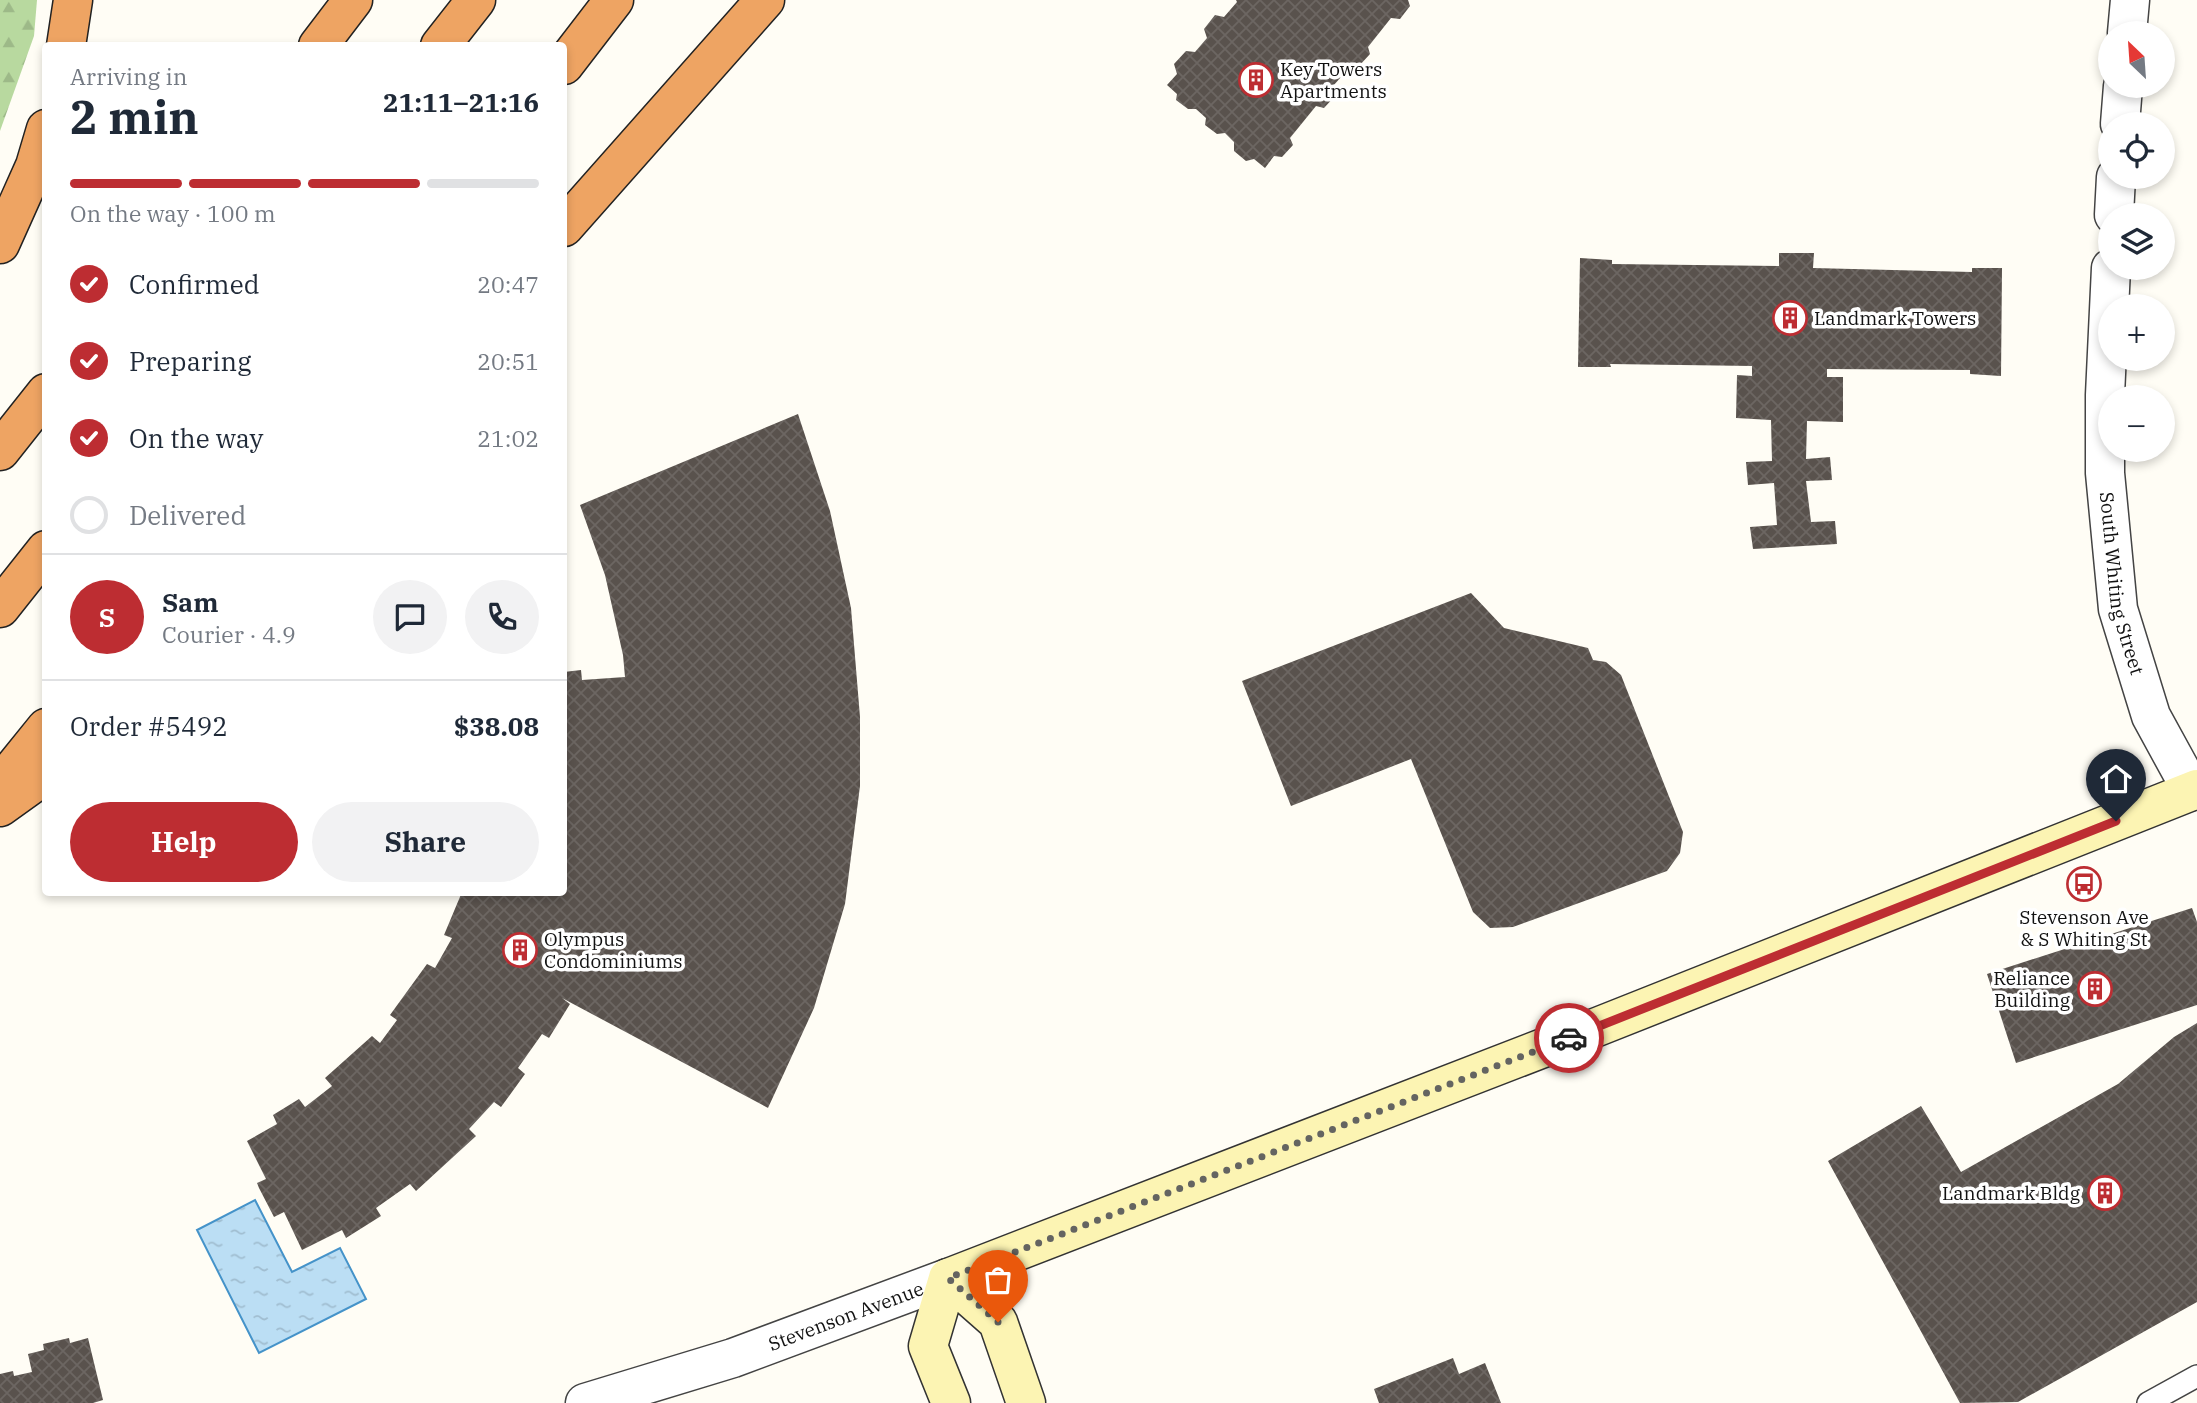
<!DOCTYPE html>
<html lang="en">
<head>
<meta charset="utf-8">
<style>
	:root { --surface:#fff; --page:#f2f2f3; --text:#1f2937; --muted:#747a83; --line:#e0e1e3; --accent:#bd2d32 }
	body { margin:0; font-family:"IBM Plex Serif",serif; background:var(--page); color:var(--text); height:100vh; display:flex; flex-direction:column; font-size:26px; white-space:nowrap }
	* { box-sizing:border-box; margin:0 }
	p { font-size:23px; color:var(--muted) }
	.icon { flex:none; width:38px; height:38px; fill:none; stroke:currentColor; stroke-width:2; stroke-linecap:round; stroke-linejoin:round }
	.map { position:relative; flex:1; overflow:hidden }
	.details { position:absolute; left:42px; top:42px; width:525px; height:854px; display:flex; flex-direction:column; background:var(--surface); border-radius:7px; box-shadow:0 4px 10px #0003 }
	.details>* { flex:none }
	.needle { width:46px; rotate:335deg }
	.buttons { position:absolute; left:2098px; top:21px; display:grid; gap:14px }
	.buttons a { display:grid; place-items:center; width:77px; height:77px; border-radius:50%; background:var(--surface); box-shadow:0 4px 10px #0003; font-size:35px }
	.pin { position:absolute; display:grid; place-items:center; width:60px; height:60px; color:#fff; margin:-72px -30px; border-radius:50% 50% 50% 0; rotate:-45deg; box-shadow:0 0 7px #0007 }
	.pin .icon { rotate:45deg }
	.courier { position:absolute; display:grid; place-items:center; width:70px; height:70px; margin:-35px; border:5px solid #bd2d32; border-radius:50%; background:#fff; color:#222; box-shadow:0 2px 9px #0007 }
	.headline em { font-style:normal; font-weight:700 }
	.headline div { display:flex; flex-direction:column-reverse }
	.headline { display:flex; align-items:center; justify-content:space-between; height:119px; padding:0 28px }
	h1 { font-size:46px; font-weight:700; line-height:52px }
	.bar { display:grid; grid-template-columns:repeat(4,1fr); gap:10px 7px; align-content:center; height:84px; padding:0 28px }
	.bar i { height:9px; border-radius:5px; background:var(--line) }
	.bar .active { background:var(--accent) }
	.bar p { grid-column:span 4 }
	.line { display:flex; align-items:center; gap:18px; padding:0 28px; border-top:2px solid var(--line) }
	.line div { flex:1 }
	.round { display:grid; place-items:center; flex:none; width:74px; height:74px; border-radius:37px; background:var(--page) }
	ol { padding:0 28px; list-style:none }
	li { display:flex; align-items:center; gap:21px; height:77px }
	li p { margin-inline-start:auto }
	li .icon { padding:7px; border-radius:50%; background:var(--accent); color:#fff; stroke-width:4 }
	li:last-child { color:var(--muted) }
	li i { width:38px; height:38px; border:4px solid var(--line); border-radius:50% }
	.action { display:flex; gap:14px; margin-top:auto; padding:14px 28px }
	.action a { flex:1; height:80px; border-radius:42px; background:var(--accent); color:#fff; font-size:28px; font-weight:700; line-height:80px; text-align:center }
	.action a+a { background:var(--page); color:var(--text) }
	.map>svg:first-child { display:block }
	.forest { fill:url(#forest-firs) }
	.water { fill:url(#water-ripples); stroke:#4593c9; stroke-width:2 }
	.building { fill:url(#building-cross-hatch) }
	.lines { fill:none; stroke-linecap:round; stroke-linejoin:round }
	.lane-casing { stroke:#444; stroke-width:24 }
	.street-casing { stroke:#444; stroke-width:41 }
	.secondary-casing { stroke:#333; stroke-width:41 }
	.highway-casing { stroke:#222; stroke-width:41 }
	.lane { stroke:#fff; stroke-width:21 }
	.street { stroke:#fff; stroke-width:38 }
	.secondary { stroke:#fcf4b3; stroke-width:38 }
	.highway { stroke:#eea463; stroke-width:38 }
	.done { stroke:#646461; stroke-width:7; stroke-dasharray:0 12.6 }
	.route { stroke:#bd2d32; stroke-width:9 }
	.labels { text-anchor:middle; stroke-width:7; stroke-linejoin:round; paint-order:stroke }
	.poi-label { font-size:19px; fill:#111; stroke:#fff; text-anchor:start }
	.street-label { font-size:19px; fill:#111; stroke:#fff }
</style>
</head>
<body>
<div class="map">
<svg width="2197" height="1403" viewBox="0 0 2197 1403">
	<defs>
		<pattern id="forest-firs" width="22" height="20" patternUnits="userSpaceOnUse" patternTransform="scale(1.75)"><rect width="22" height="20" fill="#b8d99f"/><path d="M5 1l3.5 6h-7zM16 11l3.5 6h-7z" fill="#9db988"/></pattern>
		<pattern id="water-ripples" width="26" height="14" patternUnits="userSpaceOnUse" patternTransform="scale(1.75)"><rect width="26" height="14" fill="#bbdef4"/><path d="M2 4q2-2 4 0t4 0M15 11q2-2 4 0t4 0" fill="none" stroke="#a0bdd0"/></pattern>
		<pattern id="building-cross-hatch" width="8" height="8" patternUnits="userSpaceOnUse" patternTransform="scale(1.75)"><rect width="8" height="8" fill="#59524d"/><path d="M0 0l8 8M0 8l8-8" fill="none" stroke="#6c6662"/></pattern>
	</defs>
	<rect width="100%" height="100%" fill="#fffdf5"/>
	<path class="forest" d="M0,0H37L34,36L0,131Z"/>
	<path class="water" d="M255,1200L292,1272L340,1248L366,1299L259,1353L197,1230Z"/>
	<path class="building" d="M1236,0H1408L1410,6L1400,19L1391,18L1368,47L1370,54L1359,66L1350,67L1333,86L1336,95L1324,108L1316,106L1290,138L1293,145L1282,157L1274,156L1265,168L1254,159L1246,161L1234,151V142L1225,133L1217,134L1205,125L1206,118L1196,109H1188L1176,100L1177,94L1167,85L1177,74L1174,64L1186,51L1195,52L1207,38L1204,29L1215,15L1224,17L1237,2Z
		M1779,253H1814L1813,268L1972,272V268H2002L2001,376L1970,374V370L1827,369V377H1843V422L1807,421L1806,459L1830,457L1832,480L1806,481L1811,522L1835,521L1837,544L1753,549L1750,527L1777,525L1774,483L1748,485L1746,462L1772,461L1771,420L1736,418L1737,375L1752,376V366L1610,364L1611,367H1578L1580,258L1612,260V264L1779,266Z
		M798,414L830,511L851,608L860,717V786L845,904L814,1008L768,1108L562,998L570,1004L549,1038L542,1034L518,1068L525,1074L501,1107L494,1102L469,1129L476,1136L416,1191L410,1184L376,1208L381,1216L346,1238L342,1230L302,1250L284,1212L274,1217L259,1188L257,1183L266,1179L247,1141L277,1124L273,1115L299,1099L305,1107L332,1086L325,1078L372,1036L380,1043L397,1020L390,1015L427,964L435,968L452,938L444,935L462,892H564V672L581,670L582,680L625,677L623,655L605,575L580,505Z
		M1471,593L1504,628L1588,648L1593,660L1606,662L1621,675L1683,832L1680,853L1667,871L1513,927L1490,928L1473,912L1411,759L1291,806L1242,681Z
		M2192,908L2197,922V1005L2016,1063L1987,974Z
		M2197,1023V1302L2018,1402L1960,1403L1828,1161L1921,1106L1961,1172L2118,1084L2174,1037Z
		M69,1338L70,1343L88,1338L103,1400L93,1403H0V1374L13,1371L14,1376L32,1372L28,1354L44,1350L43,1344Z
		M1453,1358L1459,1374L1485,1363L1501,1403H1379L1374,1389Z"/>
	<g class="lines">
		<g class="lane-casing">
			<path id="lane" d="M2148,1403L2197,1376"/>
		</g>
		<g class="street-casing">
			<g id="street">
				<path d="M2127,33L2130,0"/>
				<path d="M2120,124L2123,86"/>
				<path d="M2114,215L2116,177"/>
				<path id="s1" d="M2111,268L2105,395V473L2118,609L2151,716L2192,791"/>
				<path id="s2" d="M585,1403L733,1358L948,1278"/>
			</g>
		</g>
		<g class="secondary-casing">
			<path id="secondary" d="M948,1278L1582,1033L2197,789
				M948,1278L998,1322L1026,1403
				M948,1278L928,1346L951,1403"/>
		</g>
		<g class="highway-casing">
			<path id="highway" d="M66,46L73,0
				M318,46L353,0
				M440,46L476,0
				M564,65L614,0
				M564,227L765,0
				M0,244L35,166L46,129
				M0,451L46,393
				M0,608L46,550
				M0,785L46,728
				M0,807L46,774"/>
		</g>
		<use href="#lane" class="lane"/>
		<use href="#street" class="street"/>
		<use href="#secondary" class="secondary"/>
		<use href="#highway" class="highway"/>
	</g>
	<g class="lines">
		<path class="done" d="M998,1322L948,1278L1569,1038"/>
		<path class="route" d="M1569,1038L2116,821"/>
	</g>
	<defs>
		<g id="building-ring" transform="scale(1.75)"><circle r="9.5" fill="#fff" stroke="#bd2d32" stroke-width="1.5"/><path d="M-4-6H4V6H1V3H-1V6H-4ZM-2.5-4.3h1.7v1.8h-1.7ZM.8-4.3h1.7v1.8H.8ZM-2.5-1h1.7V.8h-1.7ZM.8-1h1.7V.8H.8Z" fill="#bd2d32"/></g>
		<g id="bus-ring" transform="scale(1.75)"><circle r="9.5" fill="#fff" stroke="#bd2d32" stroke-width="1.5"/><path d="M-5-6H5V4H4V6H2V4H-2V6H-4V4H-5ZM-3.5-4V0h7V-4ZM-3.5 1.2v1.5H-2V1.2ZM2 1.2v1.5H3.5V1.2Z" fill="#bd2d32"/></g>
	</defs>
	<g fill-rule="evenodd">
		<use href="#building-ring" x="1256" y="80"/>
		<use href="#building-ring" x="1790" y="318"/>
		<use href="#bus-ring" x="2084" y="884"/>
		<use href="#building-ring" x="520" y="950"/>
		<use href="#building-ring" x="2095" y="989"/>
		<use href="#building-ring" x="2105" y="1193"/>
	</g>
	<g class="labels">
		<g class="poi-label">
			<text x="1280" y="76">Key Towers<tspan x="1280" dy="22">Apartments</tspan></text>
			<text x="1814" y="325">Landmark Towers</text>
			<text x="2084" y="924" text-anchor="middle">Stevenson Ave<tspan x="2084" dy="22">&amp; S Whiting St</tspan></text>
			<text x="544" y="946">Olympus<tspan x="544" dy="22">Condominiums</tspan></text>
			<text x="2070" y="985" text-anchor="end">Reliance<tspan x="2070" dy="22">Building</tspan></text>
			<text x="2080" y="1200" text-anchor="end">Landmark Bldg</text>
		</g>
		<g class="street-label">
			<text dy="7" stroke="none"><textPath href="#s1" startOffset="317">South Whiting Street</textPath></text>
			<text dy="7" stroke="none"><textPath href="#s2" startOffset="275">Stevenson Avenue</textPath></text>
		</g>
	</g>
</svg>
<div class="buttons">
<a><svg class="needle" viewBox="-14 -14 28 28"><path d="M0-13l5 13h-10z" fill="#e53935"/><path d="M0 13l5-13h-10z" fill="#747a83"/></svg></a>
<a><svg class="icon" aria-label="locate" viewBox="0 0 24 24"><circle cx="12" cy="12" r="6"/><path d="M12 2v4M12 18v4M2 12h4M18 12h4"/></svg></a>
<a><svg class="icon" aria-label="layers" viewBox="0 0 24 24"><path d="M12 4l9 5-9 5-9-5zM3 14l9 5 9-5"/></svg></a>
<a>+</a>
<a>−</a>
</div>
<div class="pin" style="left:998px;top:1322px;background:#ea580c"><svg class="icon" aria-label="bag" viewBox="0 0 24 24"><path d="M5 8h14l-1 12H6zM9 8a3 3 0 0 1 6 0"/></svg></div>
<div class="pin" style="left:2116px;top:821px;background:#1f2937"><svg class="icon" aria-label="home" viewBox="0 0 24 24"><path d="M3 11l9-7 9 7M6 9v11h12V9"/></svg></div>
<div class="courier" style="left:1569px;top:1038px"><svg class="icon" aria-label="car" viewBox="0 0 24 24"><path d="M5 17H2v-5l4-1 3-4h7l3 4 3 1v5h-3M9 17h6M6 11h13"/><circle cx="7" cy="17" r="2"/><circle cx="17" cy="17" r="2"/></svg></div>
<section class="details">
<div class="headline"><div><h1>2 min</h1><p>Arriving in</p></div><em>21:11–21:16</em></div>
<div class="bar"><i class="active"></i><i class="active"></i><i class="active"></i><i></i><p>On the way · 100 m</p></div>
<ol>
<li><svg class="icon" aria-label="check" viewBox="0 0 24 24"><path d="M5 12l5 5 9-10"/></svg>Confirmed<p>20:47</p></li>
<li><svg class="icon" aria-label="check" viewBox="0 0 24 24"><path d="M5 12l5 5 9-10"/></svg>Preparing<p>20:51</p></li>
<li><svg class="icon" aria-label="check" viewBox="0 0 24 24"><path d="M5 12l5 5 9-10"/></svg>On the way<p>21:02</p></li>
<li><i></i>Delivered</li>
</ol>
<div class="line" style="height:126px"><b class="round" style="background:var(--accent);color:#fff">S</b><div><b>Sam</b><p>Courier · 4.9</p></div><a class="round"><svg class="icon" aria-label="chat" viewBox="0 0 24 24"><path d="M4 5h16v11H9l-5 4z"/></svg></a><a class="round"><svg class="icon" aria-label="phone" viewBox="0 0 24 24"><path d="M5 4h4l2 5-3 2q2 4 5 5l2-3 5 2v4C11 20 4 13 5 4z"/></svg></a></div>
<div class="line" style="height:91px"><div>Order #5492</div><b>$38.08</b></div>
<div class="action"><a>Help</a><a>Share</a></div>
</section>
</div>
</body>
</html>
